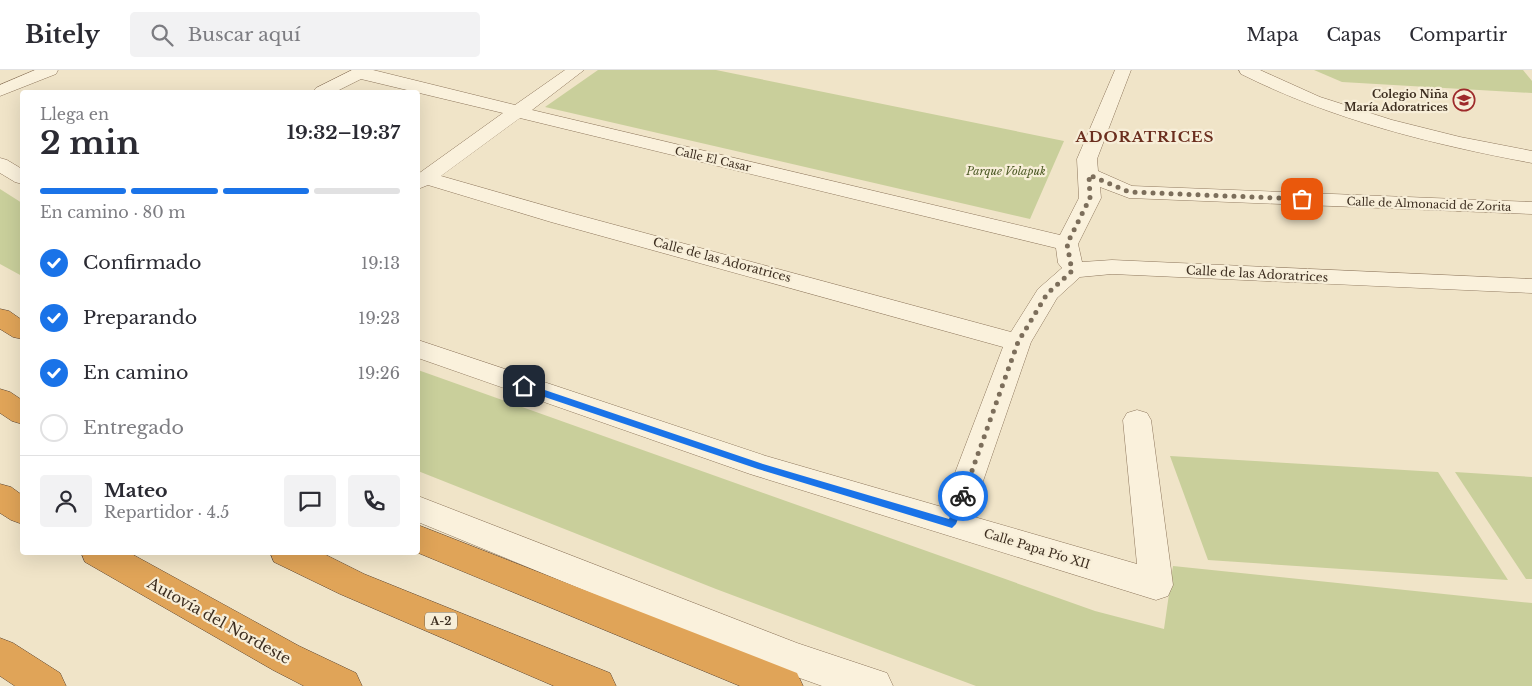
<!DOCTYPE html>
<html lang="es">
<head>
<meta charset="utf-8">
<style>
	:root { --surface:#fff; --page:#f2f2f3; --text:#2b2b33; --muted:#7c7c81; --line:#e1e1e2; --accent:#1a73e8 }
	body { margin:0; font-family:"Libre Baskerville",serif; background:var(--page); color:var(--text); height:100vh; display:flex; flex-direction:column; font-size:19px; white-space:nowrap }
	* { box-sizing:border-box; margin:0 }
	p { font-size:16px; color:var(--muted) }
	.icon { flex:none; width:28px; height:28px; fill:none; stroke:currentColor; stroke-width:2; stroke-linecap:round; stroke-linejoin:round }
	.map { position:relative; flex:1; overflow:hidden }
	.details { position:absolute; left:20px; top:20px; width:400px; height:465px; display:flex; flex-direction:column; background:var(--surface); border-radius:5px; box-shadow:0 5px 20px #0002 }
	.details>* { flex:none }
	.pin { position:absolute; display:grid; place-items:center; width:42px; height:42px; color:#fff; margin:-21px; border-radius:10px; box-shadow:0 2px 8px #0006 }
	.courier { position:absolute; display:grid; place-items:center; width:50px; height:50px; margin:-25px; border:4px solid #1a73e8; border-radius:50%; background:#fff; color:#222; box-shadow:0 1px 6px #0007 }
	.summary em { font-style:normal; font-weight:700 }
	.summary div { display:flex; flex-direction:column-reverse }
	.summary { display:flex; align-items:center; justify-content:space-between; height:85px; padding:0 20px }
	h1 { font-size:32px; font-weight:700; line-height:38px }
	.bar { display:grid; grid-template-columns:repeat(4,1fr); gap:8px 5px; align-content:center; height:60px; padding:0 20px }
	.bar i { height:6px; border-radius:4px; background:var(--line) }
	.bar .current { background:var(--accent) }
	.bar p { grid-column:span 4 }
	.line { display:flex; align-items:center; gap:12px; padding:0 20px; border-top:1px solid var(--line) }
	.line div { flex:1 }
	.round { display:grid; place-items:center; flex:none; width:52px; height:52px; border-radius:5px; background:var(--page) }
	ol { padding:0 20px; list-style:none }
	li { display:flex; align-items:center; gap:15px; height:55px }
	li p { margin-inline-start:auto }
	li .icon { padding:5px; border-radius:50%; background:var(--accent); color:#fff; stroke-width:4 }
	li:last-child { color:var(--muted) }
	li i { width:28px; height:28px; border:2px solid var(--line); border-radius:50% }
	header { display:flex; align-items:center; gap:30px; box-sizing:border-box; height:70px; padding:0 25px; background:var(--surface); border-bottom:1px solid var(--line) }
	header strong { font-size:24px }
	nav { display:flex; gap:28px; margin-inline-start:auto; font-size:18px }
	.search { width:350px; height:45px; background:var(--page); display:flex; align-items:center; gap:12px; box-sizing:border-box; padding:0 18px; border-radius:5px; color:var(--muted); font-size:19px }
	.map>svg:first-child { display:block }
	.green { fill:#c9cf9b }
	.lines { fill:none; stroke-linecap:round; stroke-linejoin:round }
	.minor-casing { stroke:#8d765c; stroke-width:1 }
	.highway-casing { stroke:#5b4430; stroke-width:1 }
	.minor { fill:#faf1dc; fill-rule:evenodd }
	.highway { fill:#e0a458; fill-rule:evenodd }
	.route { fill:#1a73e8 }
	.done { stroke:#7c6e5b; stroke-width:5; stroke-dasharray:0 9 }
	.labels { text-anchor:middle; stroke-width:4.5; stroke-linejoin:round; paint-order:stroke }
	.far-poi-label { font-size:11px; font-weight:bold; fill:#3d2e20; stroke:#f7eed8; text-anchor:end }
	.far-street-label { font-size:11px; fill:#3d2e20; stroke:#f7eed8 }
	.far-park-label { font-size:11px; font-style:italic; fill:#4d5a26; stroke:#f7eed8 }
	.shield { fill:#f7eed8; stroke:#756857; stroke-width:1 }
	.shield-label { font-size:11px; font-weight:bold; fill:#3d2e20 }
	.street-label { font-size:12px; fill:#3d2e20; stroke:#f7eed8 }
	.far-district-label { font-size:15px; font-weight:bold; letter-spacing:1px; fill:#6b2e1e; stroke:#f7eed8 }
	.near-street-label { font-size:15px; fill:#3d2e20; stroke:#f7eed8 }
</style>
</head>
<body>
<header>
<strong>Bitely</strong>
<div class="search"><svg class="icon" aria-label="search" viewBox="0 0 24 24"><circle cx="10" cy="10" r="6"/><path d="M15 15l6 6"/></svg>Buscar aquí</div>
<nav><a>Mapa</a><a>Capas</a><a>Compartir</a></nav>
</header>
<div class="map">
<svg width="1532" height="616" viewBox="0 0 1532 616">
	<rect width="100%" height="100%" fill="#f0e4c8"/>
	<path class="green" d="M598,0H716L1064,71L1030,149L545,37Z
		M1314,0H1523L1532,11V23L1342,12Z
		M0,119L22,133V206L0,194Z
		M418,300L1095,541L1164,559L1173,496L1532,533V616H976L716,519L418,401Z
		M1170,386L1438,402L1508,510L1208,490Z
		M1455,402L1532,407V509H1526Z"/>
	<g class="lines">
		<g class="minor-casing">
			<path id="minor" d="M35,0H58L56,4L0,26V15Z
				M352,0H373L515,35L565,0H584L532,40L1060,165L1079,128L1077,89L1115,0H1131L1097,89L1098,101L1132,116L1532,132V144L1129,128L1100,117L1101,128L1078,174L1082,192L1112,190L1532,209V223L1112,204L1080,207L1057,228L1050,240L1031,272L971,446L1137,494L1123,350L1127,343L1137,340L1147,343L1151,350L1173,515L1168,526L1156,530L750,404L418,288V270L766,386L942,437L1003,277L551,152L428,115L418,119V104L503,43L361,9L335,22H313L316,18ZM520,48L1056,178L1058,193L1062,198L1038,219L1011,262L567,142L441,106Z
				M1239,0H1260L1320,27L1392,50L1460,67L1532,81V93C1431,74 1333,50 1241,4Z
				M0,88L7,90L22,99V114L15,112L0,103Z
				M418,426L797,573L887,603L893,616H822L783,602L418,452Z"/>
		</g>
		<g class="highway-casing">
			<path id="highway" d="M0,239L9,241L22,250V269L13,267L0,259Z
				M0,319L10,322L22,330V354L12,351L0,343Z
				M0,414L11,417L22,425V454L11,450L0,443Z
				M418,455L797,603L803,616H740L416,482H418Z
				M81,482H128L299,576L356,603L362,616H304L273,600L85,492Z
				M270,482H320L364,504L610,603L616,616H554L340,524L274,492Z
				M0,568L13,573L60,603L66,616H15L0,606Z"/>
		</g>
		<use href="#minor" class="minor"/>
		<use href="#highway" class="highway"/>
	</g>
	<path class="route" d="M521,314H527L763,394L949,449L959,424L963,423L967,426L956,454L952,458L758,399L521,319Z"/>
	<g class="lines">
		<path class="done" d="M963,426L1018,272L1047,224L1072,201L1067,174L1090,128L1089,105L1129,122L1302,129"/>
	</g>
	<defs>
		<g id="school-ring" transform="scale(1.125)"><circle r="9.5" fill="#f7eed8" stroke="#9e2a2b" stroke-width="1.5"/><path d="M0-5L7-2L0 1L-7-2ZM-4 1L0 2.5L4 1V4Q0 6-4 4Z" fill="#9e2a2b"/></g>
	</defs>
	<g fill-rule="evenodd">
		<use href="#school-ring" x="1464" y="30"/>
	</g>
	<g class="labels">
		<g class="far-poi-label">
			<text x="1448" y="28">Colegio Niña<tspan x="1448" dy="13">María Adoratrices</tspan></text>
		</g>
		<g class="far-street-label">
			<text transform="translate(713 89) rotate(13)" y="4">Calle El Casar</text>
			<text transform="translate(1429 134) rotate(2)" y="4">Calle de Almonacid de Zorita</text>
		</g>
		<g class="far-park-label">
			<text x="1006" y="105">Parque Volapuk</text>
		</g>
		<rect class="shield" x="425" y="542.5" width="32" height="17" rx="4"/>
		<g class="shield-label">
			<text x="441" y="555">A-2</text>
		</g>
		<g class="street-label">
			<text transform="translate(722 190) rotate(15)" y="4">Calle de las Adoratrices</text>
			<text transform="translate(1257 204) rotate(3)" y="4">Calle de las Adoratrices</text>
			<text transform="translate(1037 479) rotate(17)" y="4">Calle Papa Pío XII</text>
		</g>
		<g class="far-district-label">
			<text x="1145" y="72">ADORATRICES</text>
		</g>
		<g class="near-street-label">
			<text transform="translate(219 551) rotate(29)" y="5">Autovía del Nordeste</text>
		</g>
	</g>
</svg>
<div class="pin" style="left:1302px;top:129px;background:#ea580c"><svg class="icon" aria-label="bag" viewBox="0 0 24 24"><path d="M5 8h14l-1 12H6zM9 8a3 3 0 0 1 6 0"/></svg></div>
<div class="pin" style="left:524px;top:316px;background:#1f2937"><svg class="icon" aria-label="home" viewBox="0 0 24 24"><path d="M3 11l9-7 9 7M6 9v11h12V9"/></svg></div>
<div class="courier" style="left:963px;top:426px"><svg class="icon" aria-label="bike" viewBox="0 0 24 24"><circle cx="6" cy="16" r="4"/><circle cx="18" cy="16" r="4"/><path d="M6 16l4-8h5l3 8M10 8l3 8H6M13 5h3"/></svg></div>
<section class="details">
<div class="summary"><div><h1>2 min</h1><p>Llega en</p></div><em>19:32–19:37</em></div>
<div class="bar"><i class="current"></i><i class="current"></i><i class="current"></i><i></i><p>En camino · 80 m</p></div>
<ol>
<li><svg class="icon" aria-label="check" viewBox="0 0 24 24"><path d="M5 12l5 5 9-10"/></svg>Confirmado<p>19:13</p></li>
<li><svg class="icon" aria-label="check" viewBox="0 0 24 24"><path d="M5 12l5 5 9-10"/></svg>Preparando<p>19:23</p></li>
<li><svg class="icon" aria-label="check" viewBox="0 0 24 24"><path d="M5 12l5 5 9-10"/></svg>En camino<p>19:26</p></li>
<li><i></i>Entregado</li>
</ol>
<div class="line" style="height:90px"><a class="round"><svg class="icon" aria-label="person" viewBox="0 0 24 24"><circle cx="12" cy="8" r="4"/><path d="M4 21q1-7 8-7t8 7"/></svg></a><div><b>Mateo</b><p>Repartidor · 4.5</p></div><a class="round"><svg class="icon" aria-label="chat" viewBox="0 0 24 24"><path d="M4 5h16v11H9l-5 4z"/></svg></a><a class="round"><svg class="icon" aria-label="phone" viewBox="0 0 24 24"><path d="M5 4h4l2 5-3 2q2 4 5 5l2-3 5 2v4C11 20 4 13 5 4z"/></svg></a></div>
</section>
</div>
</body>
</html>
